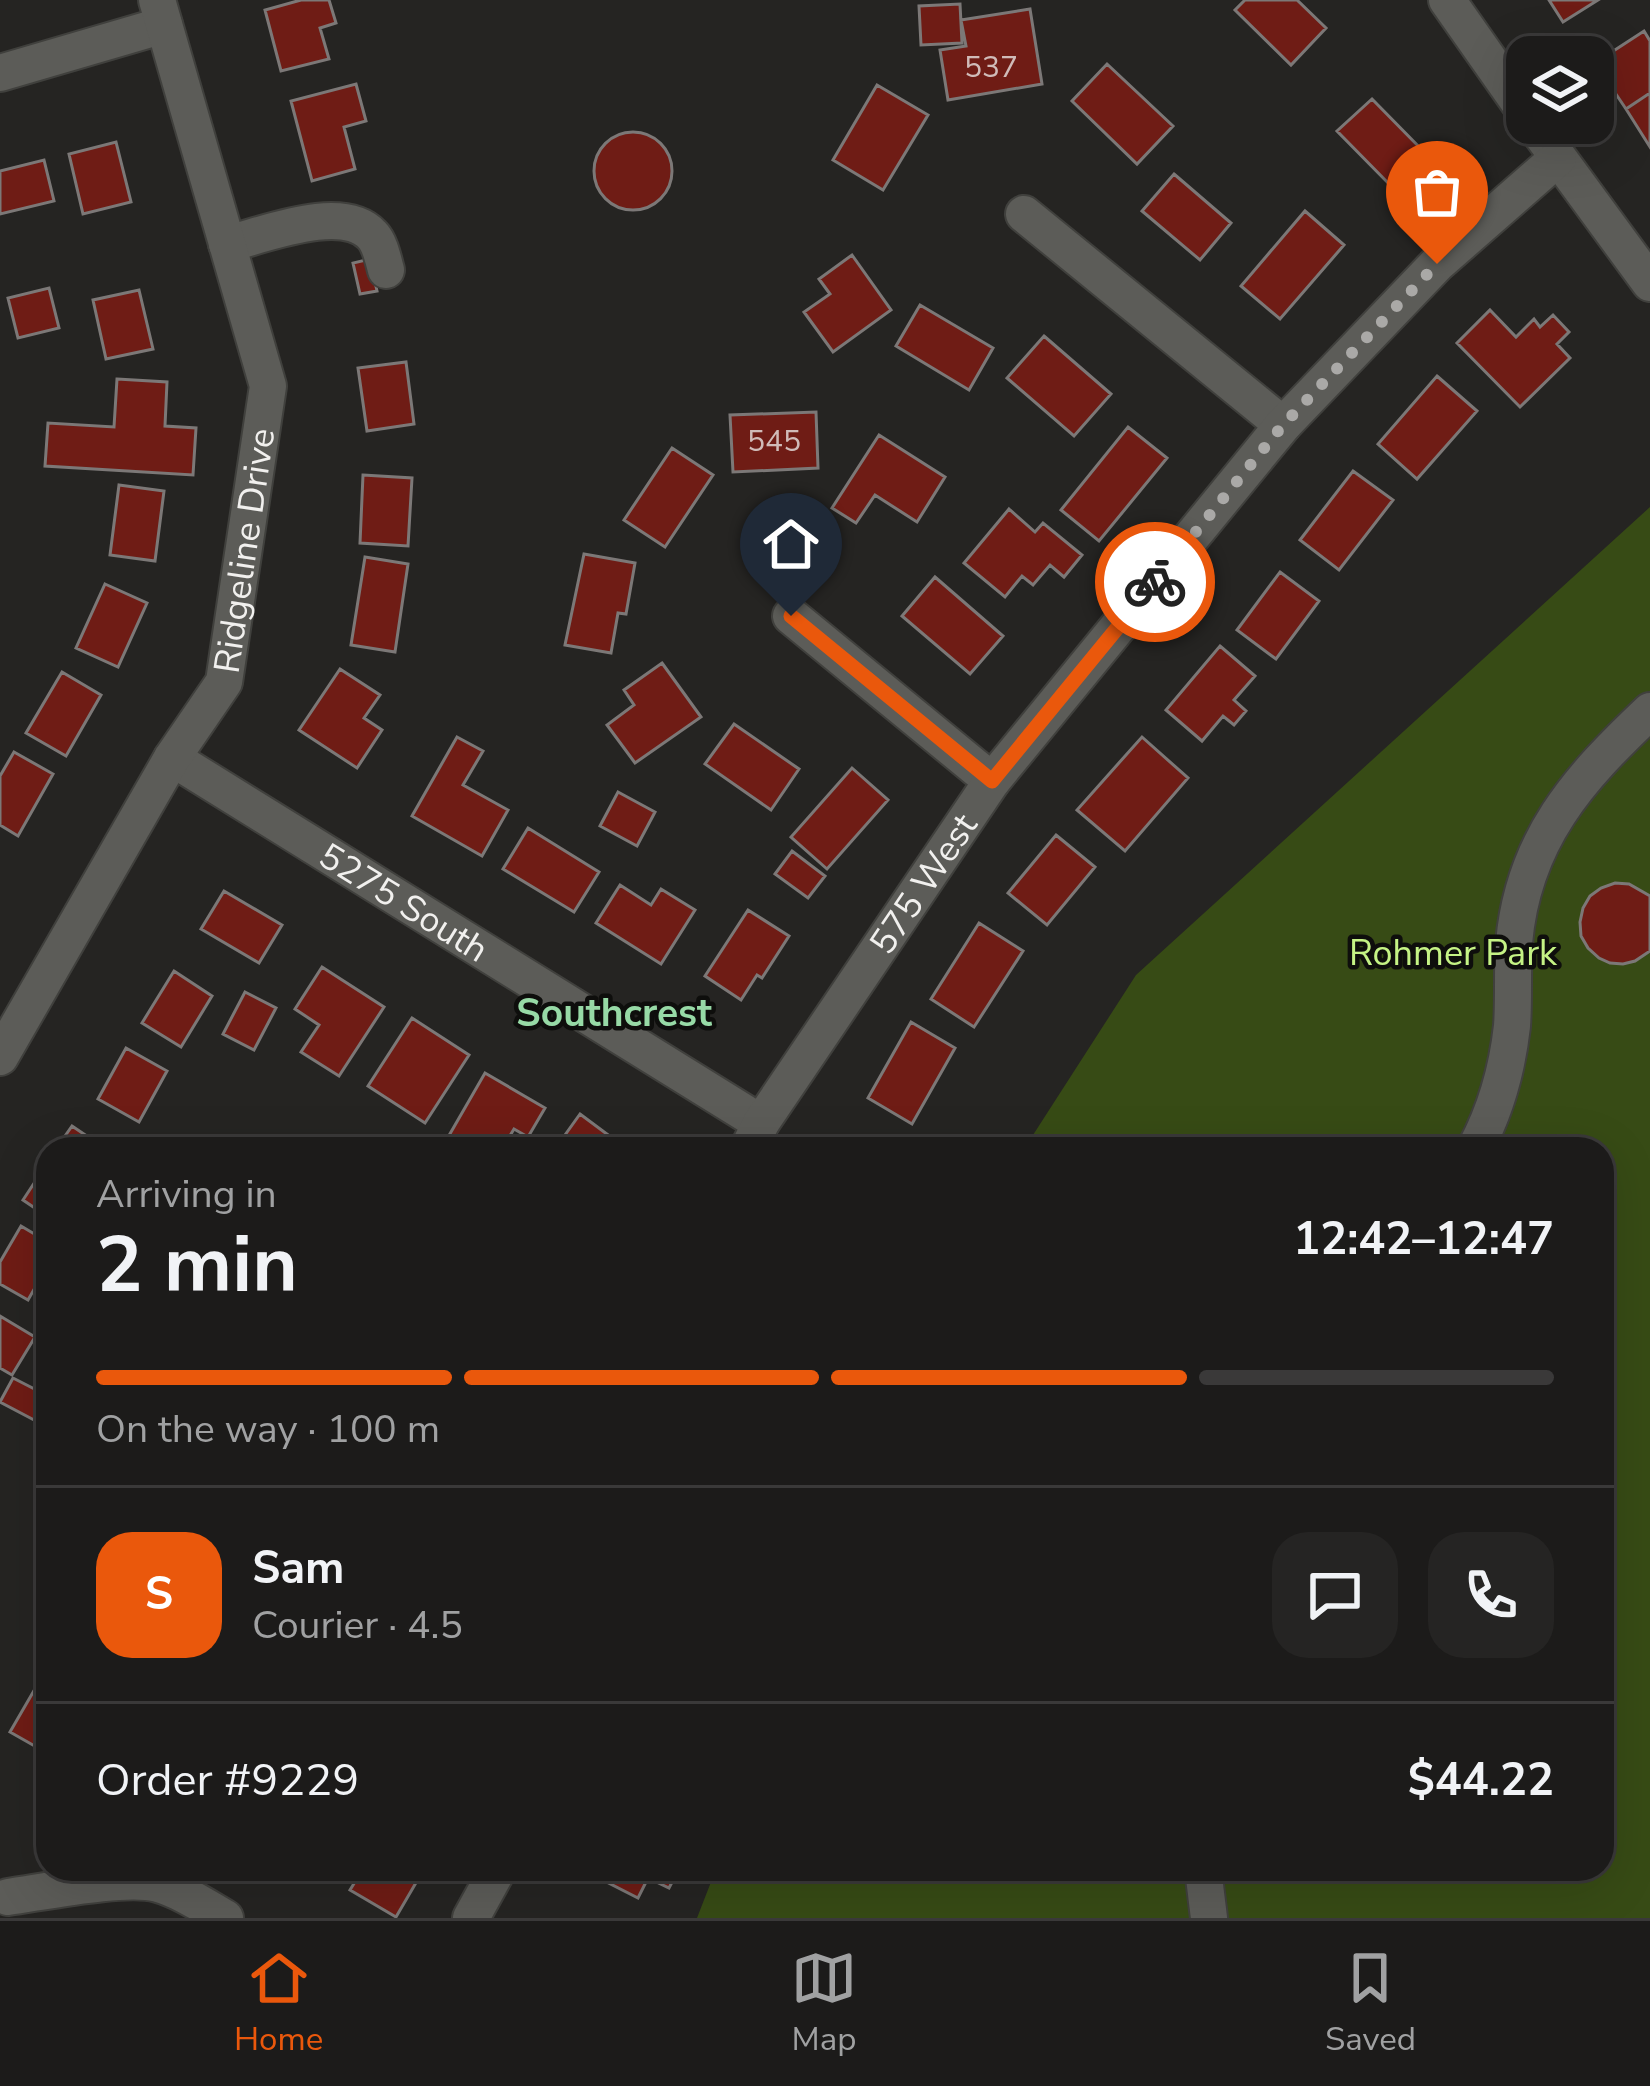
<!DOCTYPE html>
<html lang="en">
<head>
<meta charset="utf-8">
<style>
	:root { --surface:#1c1b1a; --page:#252423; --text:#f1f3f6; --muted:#a0a1a2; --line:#3a3939; --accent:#ea580c }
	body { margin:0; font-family:"Nunito Sans",sans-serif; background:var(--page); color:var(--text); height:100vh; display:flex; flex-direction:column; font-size:45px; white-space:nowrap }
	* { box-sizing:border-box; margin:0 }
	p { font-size:39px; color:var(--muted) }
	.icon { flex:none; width:66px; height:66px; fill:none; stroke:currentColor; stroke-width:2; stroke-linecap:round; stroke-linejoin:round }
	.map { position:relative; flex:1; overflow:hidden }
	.sheet { position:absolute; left:36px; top:1137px; width:1578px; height:744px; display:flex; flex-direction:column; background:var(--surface); border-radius:36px; box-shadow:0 12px 48px #0002,0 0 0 3px var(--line) }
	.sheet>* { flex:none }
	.tools { position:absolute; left:1506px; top:36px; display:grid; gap:24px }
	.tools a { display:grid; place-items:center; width:108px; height:108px; border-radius:24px; background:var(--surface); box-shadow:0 12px 48px #0002,0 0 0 3px var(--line); font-size:60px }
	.pin { position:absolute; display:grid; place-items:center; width:102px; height:102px; color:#fff; margin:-123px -51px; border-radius:50% 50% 50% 0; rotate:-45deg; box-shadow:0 0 12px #0007 }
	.pin .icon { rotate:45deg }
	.courier { position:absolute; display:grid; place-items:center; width:120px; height:120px; margin:-60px; border:9px solid #ea580c; border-radius:50%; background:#fff; color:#222; box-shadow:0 3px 15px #0007 }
	.summary em { font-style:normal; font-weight:700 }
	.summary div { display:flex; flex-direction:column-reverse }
	.summary { display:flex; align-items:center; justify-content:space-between; height:204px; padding:0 60px }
	h1 { font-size:78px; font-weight:700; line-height:90px }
	.bar { display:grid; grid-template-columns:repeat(4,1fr); gap:18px 12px; align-content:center; height:144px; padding:0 60px }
	.bar i { height:15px; border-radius:9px; background:var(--line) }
	.bar .selected { background:var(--accent) }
	.bar p { grid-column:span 4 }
	.line { display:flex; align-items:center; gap:30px; padding:0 60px; border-top:3px solid var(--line) }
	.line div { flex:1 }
	.round { display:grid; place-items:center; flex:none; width:126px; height:126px; border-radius:36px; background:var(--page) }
	.menu { display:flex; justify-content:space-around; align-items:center; height:168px; border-top:3px solid var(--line); background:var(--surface); font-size:33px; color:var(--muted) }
	.menu a { display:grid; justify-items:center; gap:6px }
	.menu .selected { color:var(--accent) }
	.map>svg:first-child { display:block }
	.green { fill:#374b15 }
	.building { fill:#6f1c15; stroke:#7c7877; stroke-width:3 }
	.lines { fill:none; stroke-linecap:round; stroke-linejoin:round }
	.minor-casing { stroke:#40403d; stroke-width:40 }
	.minor { stroke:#5c5c58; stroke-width:36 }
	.done { stroke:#aaa9a7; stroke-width:12; stroke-dasharray:0 21.6 }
	.route { stroke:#ea580c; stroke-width:15 }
	.labels { text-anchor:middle; stroke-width:9; stroke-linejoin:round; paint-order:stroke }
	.number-label { font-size:30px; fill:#d0bbb8 }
	.street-label { font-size:36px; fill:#f1f0ee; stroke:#0e0e0c }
	.park-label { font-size:36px; fill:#c5f385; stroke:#0e0e0c }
	.neighbourhood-label { font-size:39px; font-weight:bold; fill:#97daa6; stroke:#0e0e0c }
</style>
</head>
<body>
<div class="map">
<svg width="1650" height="1918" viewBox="0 0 1650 1918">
	<rect width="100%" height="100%" fill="#252422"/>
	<path class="green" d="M1650,507V1918H697L716,1869H1602V1149H1024L1136,975Z"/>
	<path class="building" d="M301,0H329L336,23L320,28L329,59L281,71L265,10Z
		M1245,0H1297L1326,28L1291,65L1235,10Z
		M1549,0H1598L1563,22Z
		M960,4L962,43L921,45L919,6Z
		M1030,9L1042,84L948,100L940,50L966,46L961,20Z
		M1644,31L1650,41V93L1626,109L1595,63Z
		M1107,64L1173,126L1137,164L1072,101Z
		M356,84L366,121L344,127L355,169L312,181L291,101Z
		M877,85L928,115L883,190L833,160Z
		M1650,93V147L1626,109Z
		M1372,99L1426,154L1392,187L1337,131Z
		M594 171a39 39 0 1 1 78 0a39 39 0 1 1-78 0Z
		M116,142L131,202L83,214L69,154Z
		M44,160L54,201L0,214V171Z
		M1174,174L1231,223L1200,260L1142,211Z
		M1305,211L1344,245L1280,319L1241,286Z
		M852,255L891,310L833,352L804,312L830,294L819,279Z
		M370,259L377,291L360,294L353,263Z
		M49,288L59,328L18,338L8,298Z
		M139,290L153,349L106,359L93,300Z
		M920,305L993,348L969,390L896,346Z
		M1490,310L1516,337L1534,319L1540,327L1553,315L1569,332L1557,344L1570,358L1520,407L1457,343Z
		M1044,336L1111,394L1074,436L1007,378Z
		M406,362L414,424L367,431L358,368Z
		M1437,376L1477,411L1417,479L1378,444Z
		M117,379L167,382L165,426L196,428L193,475L45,466L48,423L114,427Z
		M816,412L818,468L733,472L730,415Z
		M1128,427L1167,458L1099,541L1061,510Z
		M879,435L945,477L917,522L875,495L856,523L832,508Z
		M672,448L713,475L665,547L624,520Z
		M1353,471L1393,500L1339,570L1300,540Z
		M363,475L412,478L408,546L360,543Z
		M119,485L164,491L155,561L110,555Z
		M1009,509L1035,532L1043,523L1082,555L1064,577L1050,565L1033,585L1022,576L1005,597L964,563Z
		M584,554L635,563L626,614L618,613L611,653L565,645Z
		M365,557L408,564L395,652L351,645Z
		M1280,572L1319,601L1276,659L1237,630Z
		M935,577L1003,636L970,674L902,616Z
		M105,584L147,603L118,667L76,648Z
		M1220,646L1255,676L1234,700L1246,711L1234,725L1223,716L1202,741L1166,710Z
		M662,663L701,717L635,763L607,725L634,705L624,690Z
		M340,669L380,695L364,718L382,730L357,768L299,730Z
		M62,672L101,695L66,756L26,733Z
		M734,724L799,769L771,810L705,764Z
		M457,737L483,751L463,785L508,810L482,856L412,816Z
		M1142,737L1188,778L1125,851L1077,810Z
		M14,752L53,774L18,836L0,825V776Z
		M852,768L888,800L827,869L791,837Z
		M618,792L655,812L637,846L600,826Z
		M528,828L599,872L574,912L503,869Z
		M1056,835L1095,867L1047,925L1008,893Z
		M792,851L825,876L808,898L775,874Z
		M1615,883L1629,884L1650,896V951L1635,961L1623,964L1610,963L1599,958L1588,948L1581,936L1580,922L1583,908L1590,896L1601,888Z
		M620,885L651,905L661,889L695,910L661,964L596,923Z
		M224,891L282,925L259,963L201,929Z
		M748,910L789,936L762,978L757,975L741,1000L705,976Z
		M979,923L1023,951L974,1027L931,999Z
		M322,967L384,1007L339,1076L301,1052L319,1025L295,1009Z
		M174,971L212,996L181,1047L142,1023Z
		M245,992L276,1008L254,1050L223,1034Z
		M412,1018L469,1055L425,1123L368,1086Z
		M911,1022L955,1048L912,1124L868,1098Z
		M126,1048L167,1071L139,1122L98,1099Z
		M485,1073L545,1108L528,1137L514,1129L502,1149H465L447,1139Z
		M580,1114L627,1149H555Z
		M72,1126L106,1149H56Z
		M48,1162V1217L23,1200Z
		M21,1226L48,1242V1265L28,1300L0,1284V1262Z
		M0,1316L35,1337L12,1375L0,1368Z
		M13,1378L48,1396L36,1421L0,1402Z
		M43,1675L48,1678L47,1753L10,1732Z
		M363,1869L370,1871L372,1869H424L396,1917L350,1890Z
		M596,1869H679L669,1888L648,1878L638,1898L593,1875Z"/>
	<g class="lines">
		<g class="minor-casing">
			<g id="minor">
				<path d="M1447,0L1527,114"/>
				<path d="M0,73L164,25"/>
				<path d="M1533,123L1650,283"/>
				<path d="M1024,214L1283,425"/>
				<path d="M227,244C264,235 342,203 372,235C380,243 383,259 386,270"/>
				<path d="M791,616L992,781"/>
				<path id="s1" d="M172,758L761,1123"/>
				<path id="s2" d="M0,1057L172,758L224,682L268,386L157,0"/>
				<path id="s3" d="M748,1149L761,1123L992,781L1283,425L1437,264L1558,158"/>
				<path d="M1475,1149C1496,1110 1507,1071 1512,1026C1514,999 1512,971 1514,943C1523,840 1578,779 1650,711"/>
				<path d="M1203,1869L1209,1918"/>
				<path d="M8,1897C44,1892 126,1875 158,1884C182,1891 204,1906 225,1918"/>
				<path d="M471,1918L498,1869"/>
			</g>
		</g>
		<use href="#minor" class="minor"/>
	</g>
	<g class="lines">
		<path class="done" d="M1155,582L1283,425L1437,264"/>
		<path class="route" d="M791,616L992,781L1155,582"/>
	</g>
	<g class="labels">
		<g class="number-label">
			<text x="991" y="77">537</text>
			<text x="774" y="451">545</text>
		</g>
		<g class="street-label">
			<text dy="13" stroke="none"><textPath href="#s2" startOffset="570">Ridgeline Drive</textPath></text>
			<text dy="13" stroke="none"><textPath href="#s3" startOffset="318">575 West</textPath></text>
			<text dy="13" stroke="none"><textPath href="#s1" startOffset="273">5275 South</textPath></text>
		</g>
		<g class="park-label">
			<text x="1453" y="965">Rohmer Park</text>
		</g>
		<g class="neighbourhood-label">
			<text x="614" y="1026">Southcrest</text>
		</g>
	</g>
</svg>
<div class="tools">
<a><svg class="icon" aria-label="layers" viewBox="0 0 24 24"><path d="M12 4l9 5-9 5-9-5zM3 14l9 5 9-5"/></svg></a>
</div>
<div class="pin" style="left:1437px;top:264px;background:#ea580c"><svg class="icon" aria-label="bag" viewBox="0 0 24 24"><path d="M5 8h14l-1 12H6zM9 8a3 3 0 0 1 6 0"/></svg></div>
<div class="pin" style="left:791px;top:616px;background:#1f2937"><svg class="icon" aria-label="home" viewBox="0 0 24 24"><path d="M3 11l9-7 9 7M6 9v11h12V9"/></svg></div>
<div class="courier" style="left:1155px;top:582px"><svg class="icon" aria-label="bike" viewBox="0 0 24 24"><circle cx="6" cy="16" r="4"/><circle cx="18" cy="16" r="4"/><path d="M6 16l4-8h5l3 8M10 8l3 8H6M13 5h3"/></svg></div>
<section class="sheet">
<div class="summary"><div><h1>2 min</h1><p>Arriving in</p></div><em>12:42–12:47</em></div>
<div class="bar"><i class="selected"></i><i class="selected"></i><i class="selected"></i><i></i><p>On the way · 100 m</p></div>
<div class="line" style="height:216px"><b class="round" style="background:var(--accent);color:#fff">S</b><div><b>Sam</b><p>Courier · 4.5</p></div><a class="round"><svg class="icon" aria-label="chat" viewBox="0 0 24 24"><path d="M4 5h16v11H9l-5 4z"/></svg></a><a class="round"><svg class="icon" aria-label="phone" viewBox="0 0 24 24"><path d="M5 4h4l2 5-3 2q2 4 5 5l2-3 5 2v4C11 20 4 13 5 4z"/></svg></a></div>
<div class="line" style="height:156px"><div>Order #9229</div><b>$44.22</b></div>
</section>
</div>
<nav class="menu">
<a class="selected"><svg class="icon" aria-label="home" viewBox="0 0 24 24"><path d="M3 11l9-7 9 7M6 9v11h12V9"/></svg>Home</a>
<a><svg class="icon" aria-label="map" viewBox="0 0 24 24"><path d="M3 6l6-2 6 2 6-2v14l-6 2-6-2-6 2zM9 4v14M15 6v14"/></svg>Map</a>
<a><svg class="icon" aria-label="saved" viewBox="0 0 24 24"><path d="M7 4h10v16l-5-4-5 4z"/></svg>Saved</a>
</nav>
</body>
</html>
